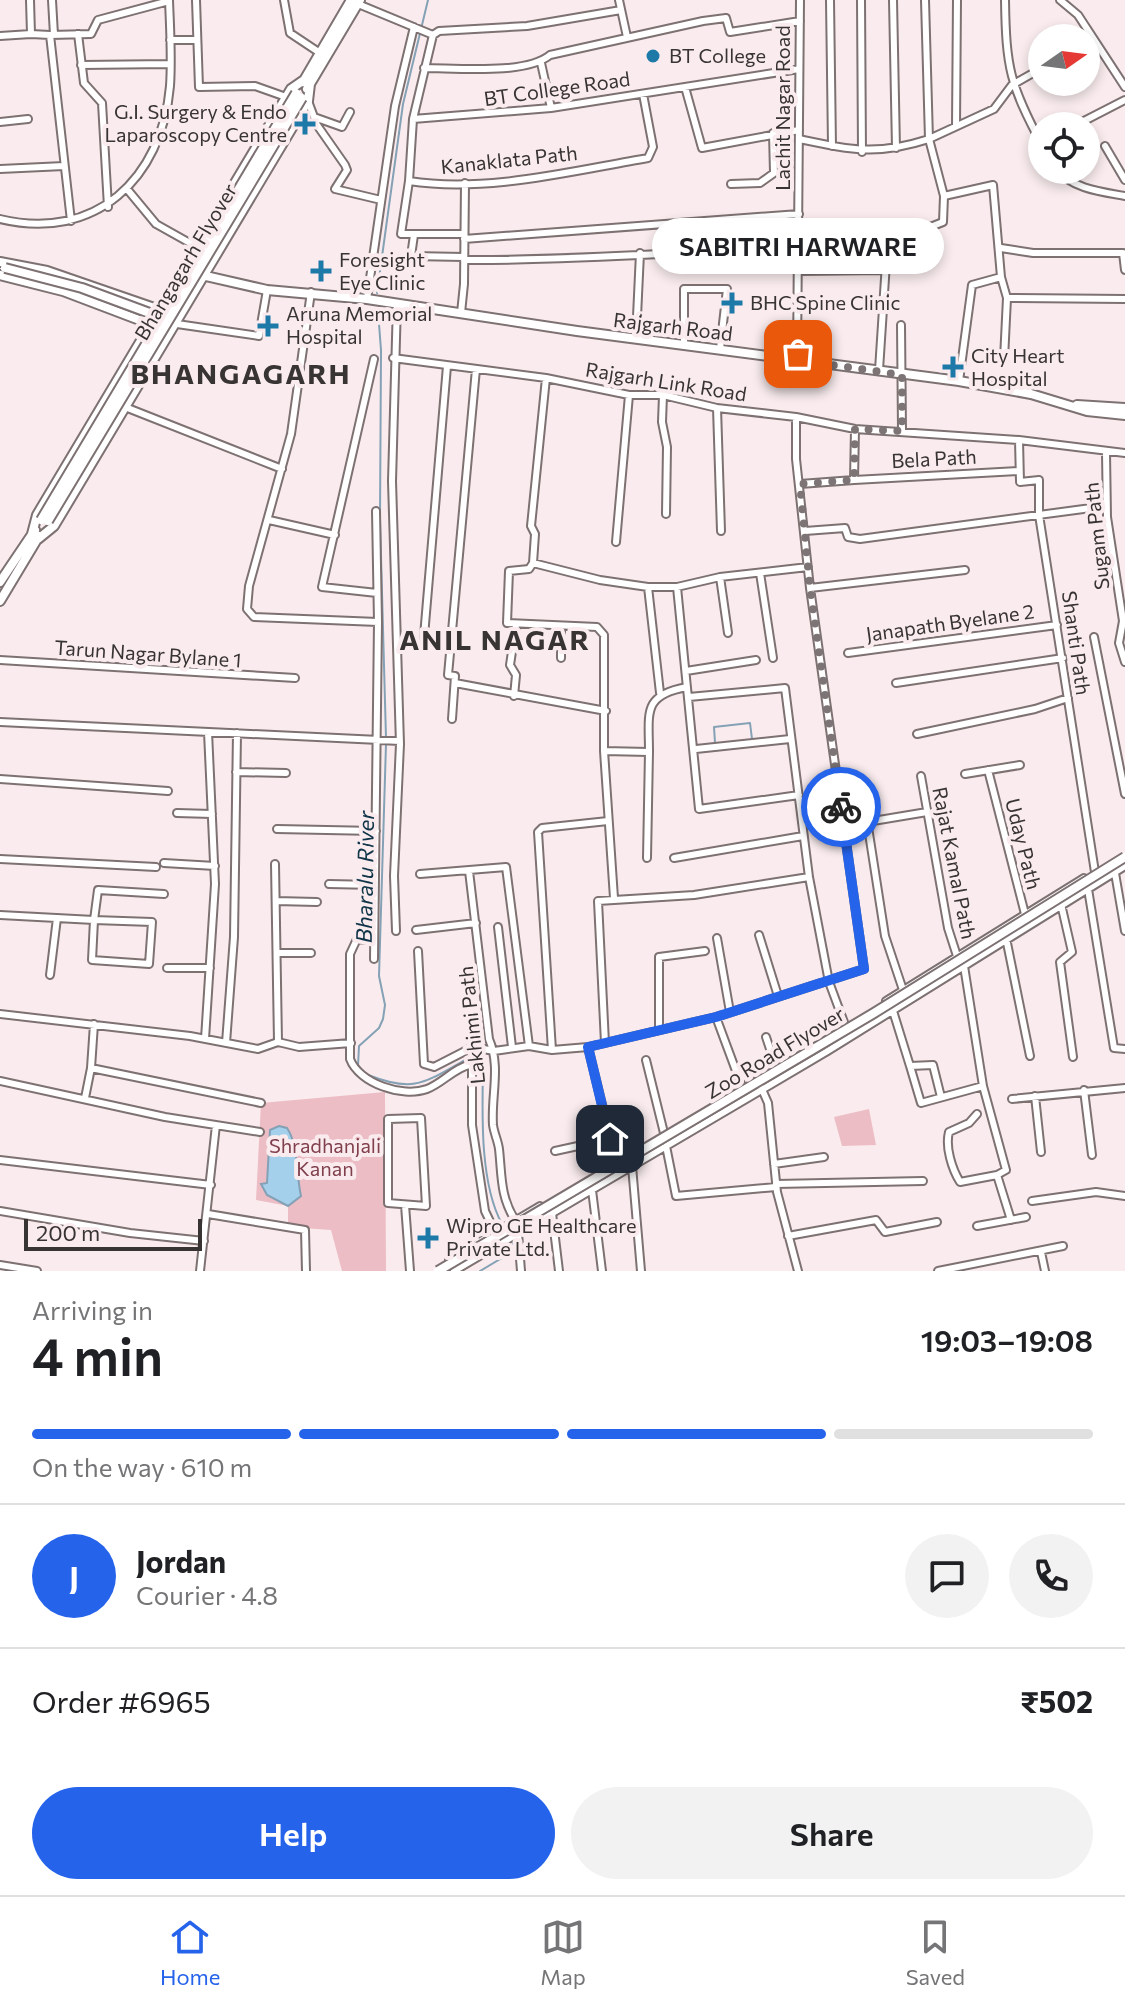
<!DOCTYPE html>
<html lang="en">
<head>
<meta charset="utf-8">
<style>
	:root { --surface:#fff; --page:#f2f2f2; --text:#202124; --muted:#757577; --line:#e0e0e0; --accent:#2563eb }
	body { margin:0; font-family:Commissioner,sans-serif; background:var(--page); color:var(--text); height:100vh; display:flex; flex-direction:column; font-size:30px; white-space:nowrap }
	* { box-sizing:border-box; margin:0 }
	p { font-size:26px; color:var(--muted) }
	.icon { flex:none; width:44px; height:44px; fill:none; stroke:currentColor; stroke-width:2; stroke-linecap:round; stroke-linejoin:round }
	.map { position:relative; height:1271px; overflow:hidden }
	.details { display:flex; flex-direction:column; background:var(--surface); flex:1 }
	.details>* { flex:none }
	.needle { width:52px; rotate:76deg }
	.buttons { position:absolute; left:1028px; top:24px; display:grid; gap:16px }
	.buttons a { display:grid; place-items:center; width:72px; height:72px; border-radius:50%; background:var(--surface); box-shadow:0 4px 12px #0003; font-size:40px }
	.scale { position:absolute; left:24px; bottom:20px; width:178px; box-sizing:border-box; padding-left:8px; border:4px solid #393434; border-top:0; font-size:22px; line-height:28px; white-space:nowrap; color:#393434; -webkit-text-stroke:6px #faecee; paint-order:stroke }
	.pin { position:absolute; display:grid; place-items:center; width:68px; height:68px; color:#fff; margin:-34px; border-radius:16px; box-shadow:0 4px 12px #0006 }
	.courier { position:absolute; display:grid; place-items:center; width:80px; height:80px; margin:-40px; border:6px solid #2563eb; border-radius:50%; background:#fff; color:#222; box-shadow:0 2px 10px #0007 }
	.bubble { position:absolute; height:56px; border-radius:28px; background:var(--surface); box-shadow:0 4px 12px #0003; font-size:26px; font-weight:600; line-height:56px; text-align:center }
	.headline em { font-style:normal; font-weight:600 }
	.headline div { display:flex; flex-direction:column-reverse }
	.headline { display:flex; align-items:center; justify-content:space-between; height:136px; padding:0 32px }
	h1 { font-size:52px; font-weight:600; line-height:60px }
	.bar { display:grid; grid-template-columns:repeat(4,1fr); gap:12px 8px; align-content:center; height:96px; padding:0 32px }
	.bar i { height:10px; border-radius:6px; background:var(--line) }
	.bar .selected { background:var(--accent) }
	.bar p { grid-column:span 4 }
	.line { display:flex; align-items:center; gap:20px; padding:0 32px; border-top:2px solid var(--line) }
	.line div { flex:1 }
	.round { display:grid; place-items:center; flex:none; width:84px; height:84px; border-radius:42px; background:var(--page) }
	.action { display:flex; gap:16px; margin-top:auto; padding:16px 32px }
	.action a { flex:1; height:92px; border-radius:48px; background:var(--accent); color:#fff; font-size:32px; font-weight:600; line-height:92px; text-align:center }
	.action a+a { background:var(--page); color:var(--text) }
	.tabs { display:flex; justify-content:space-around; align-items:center; height:112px; border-top:2px solid var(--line); background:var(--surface); font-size:22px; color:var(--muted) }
	.tabs a { display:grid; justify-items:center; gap:4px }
	.tabs .selected { color:var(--accent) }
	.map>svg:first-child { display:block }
	.green { fill:#ecbdc4 }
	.water { fill:#a4d0ec; stroke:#84a1b5; stroke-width:2 }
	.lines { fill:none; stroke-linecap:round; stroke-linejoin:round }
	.stream { stroke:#84a1b5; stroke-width:2 }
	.minor-casing { stroke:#7d7172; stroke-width:10 }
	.major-casing { stroke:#7d7172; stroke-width:12 }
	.minor { stroke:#fff; stroke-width:6 }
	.major { stroke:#fff; stroke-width:8 }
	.major-bridge-casing { stroke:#7d7172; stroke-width:12; stroke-linecap:butt }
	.major-bridge { stroke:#fff; stroke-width:8 }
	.done { stroke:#7d7475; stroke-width:8; stroke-dasharray:0 14.4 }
	.route { stroke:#2563eb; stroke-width:10 }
	.poi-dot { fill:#1d79a7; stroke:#faecee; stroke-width:3 }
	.labels { text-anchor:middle; stroke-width:8; stroke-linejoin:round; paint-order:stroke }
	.poi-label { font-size:20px; fill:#393434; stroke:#faecee; text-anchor:start }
	.street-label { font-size:20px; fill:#393434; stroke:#faecee }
	.park-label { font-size:20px; fill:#81404d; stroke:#faecee }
	.water-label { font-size:22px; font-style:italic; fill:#103448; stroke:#faecee }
	.district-label { font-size:28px; font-weight:bold; letter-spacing:2px; fill:#393434; stroke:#faecee }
</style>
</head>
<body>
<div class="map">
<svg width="1125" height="1271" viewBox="0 0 1125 1271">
	<rect width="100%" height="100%" fill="#faecee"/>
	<path class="green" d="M385,1092L386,1271H342L331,1230L288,1227V1206L256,1200L261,1103Z
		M869,1109L876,1145L842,1146L834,1117Z"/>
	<path class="water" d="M279,1126L287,1128C299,1146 296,1175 301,1196L288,1206L267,1195L261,1184L267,1183L270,1130Z"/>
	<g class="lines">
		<path class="stream" d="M377,293L403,104L428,0
			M378,311L381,350L380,520L386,738
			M715,743L714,727L750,723L752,739
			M358,1066L359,1046L379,1028L383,1019L385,1005L379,976L386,744
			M368,1075C414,1093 424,1083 465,1060L472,1058L483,1070C482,1115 480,1184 502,1224
			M480,1271L512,1252L515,1247L511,1240"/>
		<g class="minor-casing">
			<path id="minor" d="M30,0L31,34L50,35L71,221
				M52,0L54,35
				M196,0L199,87L255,86L286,97
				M284,0L290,33L320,53
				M619,0L627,37
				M830,0L832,146
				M861,0L862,152
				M893,0L896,148
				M1005,0C1006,68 1010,85 1042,145
				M1060,0L1078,15L1125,87
				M358,4L433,35L439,31L527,26L621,10
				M78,34L84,83L102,103L108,207
				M50,35L91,34L98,20L169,1
				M433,35L413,119L409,181C486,193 571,171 648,158L653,147L643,94
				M0,36L31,34
				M170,40H197
				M541,63L551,108
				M81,65L170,64
				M424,68C456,68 526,75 550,55L703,21L726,18L730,32L800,21
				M685,87L702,148L799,130
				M308,101L317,125L345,165L347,170L335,189L381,200
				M314,117L342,127L350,112
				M413,119L551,108L799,69
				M1084,121L1125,100
				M0,122L28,119
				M956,126L957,0
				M799,139C852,150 876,156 929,139L925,0
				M1105,146L1125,180
				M0,169L64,166
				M1058,170C1072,189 1103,192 1125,196
				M409,181L401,234H464
				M731,184L760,183L774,173L773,133
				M127,189L156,224L197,247
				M0,219C95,242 162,179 170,86C172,57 170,28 169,0
				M414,235L411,256L464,257
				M464,239L799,214
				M1001,248L1033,253H1123L1125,270
				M464,260C576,261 687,251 798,248
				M798,271L885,270
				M1001,277L1007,298L1125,299
				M311,292L291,434L249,586L247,609L254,617L378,622
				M367,299L395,106L414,27
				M461,313L464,284L465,183
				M177,324L259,336L267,290
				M901,325L902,431
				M636,338L640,253
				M684,344V289H727L720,349
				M393,358L546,378L629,395H663L717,408L796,417L855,429L1019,440L1125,453
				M374,359L322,587L377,593
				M1004,359L1007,298
				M797,360L800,0
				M879,370L886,263L911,260L917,255L920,231L943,222L944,196
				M546,378L531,526L535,534L533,563L600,580L648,587H677L720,577L808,567
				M959,381L972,285L1001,277L993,185L944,196L929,139L994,109L1012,85L1042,68
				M663,395L662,422L667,447L666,514
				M125,407L282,469
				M717,408L721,531
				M855,429L854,480L1019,471
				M1019,440L1020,482L1039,480V515L1095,872
				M1106,453L1107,517L1123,621L1119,643L1125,662
				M800,484L854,480
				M269,520L335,535
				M805,531L845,528L848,537L860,539L1106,506
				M616,542L629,395
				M533,563L529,569L509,571L507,623L597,627L604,635V751L614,898
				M760,573L773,658
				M720,577L728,633
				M648,587L660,693
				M677,587L699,809L799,795
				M810,588L965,570
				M561,626V658
				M1094,637L1125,794
				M423,648L447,366
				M848,653L1057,625
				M0,660L295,678
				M686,671L756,660
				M455,683L606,711
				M896,683L1063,658
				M514,696L516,675L510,665L516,625
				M689,697L785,688L809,877L829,982L848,1033
				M452,719L455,676L448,675L476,369
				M0,722L400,741
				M917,734L1035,709L1068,698
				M696,749L790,739
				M604,751L649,752C649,713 642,695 687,687
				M988,770L1025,914
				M236,772L286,773
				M965,774L1020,765
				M921,776L948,928L957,956
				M0,779L168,791
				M863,795L885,936L903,990
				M177,813L212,814
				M867,822L927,812
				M277,829L376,831
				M647,858L649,752
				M674,858L803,836
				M0,859L156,867
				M164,863L215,866
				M275,864L278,1042
				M469,871L489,1039C501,1067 491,1095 493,1125C494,1133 498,1141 499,1149C502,1176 500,1196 515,1220
				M1115,873L1125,931
				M420,874L506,867L529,1046
				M329,884L375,885
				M1088,889L1114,1048L1125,1049
				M276,901L317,902
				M1061,904L1072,952L1060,962L1073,1057
				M0,915L94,920L92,960L149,964L152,922L94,920L98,890L164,894
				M498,927L512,1047
				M416,930L476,923
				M396,931L394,876L400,744L392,481L397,303
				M759,935L778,996
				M717,938L730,1012
				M1006,938L1030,1056
				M368,940L357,939L350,954V1059C359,1083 402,1098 427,1089C443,1083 455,1067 472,1064V1125L485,1211L495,1232
				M418,951L424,1064L434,1067L473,1047L494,1051
				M277,953H311
				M374,959L378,622L376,511
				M964,966L983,1086
				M167,968H210
				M50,975L57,918
				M886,1001L1084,878
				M893,1011L910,1066L933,1065L941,1097
				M0,1014L190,1036L258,1049L278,1042L299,1047L351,1043
				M716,1017L742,1087
				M659,1028V957L705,951
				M766,1037L776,1067
				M205,1039L215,884L208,732
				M226,1043L234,937L237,733
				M605,1043L598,901L694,895L809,877
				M588,1047L616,1162
				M552,1050L538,832L542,828L608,821
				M494,1051L529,1046L552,1050L588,1047L716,1017L864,969L810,588L796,459V417
				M646,1060L664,1133
				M910,1066L921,1103L983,1086L1006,1170L997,1175
				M91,1068L94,1024
				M757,1078L768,1103L777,1192L798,1271
				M0,1081L165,1117L260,1132
				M1084,1090L1092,1155
				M1035,1096L1041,1152
				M85,1098L91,1068L261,1103
				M1012,1099L1125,1088
				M977,1114L969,1123L949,1132C945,1147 952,1169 960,1182L997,1175L1011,1220
				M421,1118L426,1206L388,1203V1119Z
				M666,1146L676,1196L776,1187
				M555,1151L610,1139
				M0,1160L211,1185
				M774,1164L824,1157
				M632,1166L641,1271
				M776,1184L923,1181
				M592,1190L602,1271
				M1032,1201L1096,1192L1125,1196
				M405,1205L410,1271
				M0,1211L130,1233L204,1241
				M552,1213L559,1271
				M208,1214L305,1230L306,1271
				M977,1226L1026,1217
				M518,1233L521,1271
				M788,1236L876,1220L885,1232L937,1222
				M1041,1252L1045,1271
				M449,1260L540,1206
				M0,1265L37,1271
				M200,1271L216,1125
				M454,1271L826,1052L1125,866
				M938,1271L1063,1246"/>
		</g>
		<g class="major-casing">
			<path id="major" d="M303,82L351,0
				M307,89L360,0
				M0,262L47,271L160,310
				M184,271L267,290L367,299L577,331L959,381L1031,394L1087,411L1125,415
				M0,275L63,291L150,324
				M1077,405L1125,408
				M32,534L37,515L291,89L304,80
				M38,539L54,526L308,101L310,84
				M0,582L35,530
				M0,601L39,536"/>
		</g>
		<use href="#minor" class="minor"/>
		<use href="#major" class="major"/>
		<g class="major-bridge-casing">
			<path id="major-bridge" d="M5,268L82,288L163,318
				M41,520L296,93
				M48,521L302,98
				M438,1271L874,1013L1125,857"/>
		</g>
		<use href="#major-bridge" class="major-bridge"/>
	</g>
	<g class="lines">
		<path class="done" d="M798,354L797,360L902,375V431L855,429L854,480L800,484L810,588L841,807"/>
		<path class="route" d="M610,1139L588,1047L716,1017L864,969L841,807"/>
	</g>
	<g class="poi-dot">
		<circle cx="653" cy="56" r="8"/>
		<path d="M301 112h8v8h8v8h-8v8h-8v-8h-8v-8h8z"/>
		<path d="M317 259h8v8h8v8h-8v8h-8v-8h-8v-8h8z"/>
		<path d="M728 291h8v8h8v8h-8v8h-8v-8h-8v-8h8z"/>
		<path d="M264 314h8v8h8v8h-8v8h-8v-8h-8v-8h8z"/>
		<path d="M949 355h8v8h8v8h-8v8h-8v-8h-8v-8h8z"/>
		<path d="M424 1226h8v8h8v8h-8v8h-8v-8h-8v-8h8z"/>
	</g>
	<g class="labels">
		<g class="poi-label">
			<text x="669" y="63">BT College</text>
			<text x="287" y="119" text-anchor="end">G.I. Surgery &amp; Endo<tspan x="287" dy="23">Laparoscopy Centre</tspan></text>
			<text x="339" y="267">Foresight<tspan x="339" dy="23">Eye Clinic</tspan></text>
			<text x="750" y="310">BHC Spine Clinic</text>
			<text x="286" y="321">Aruna Memorial<tspan x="286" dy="23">Hospital</tspan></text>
			<text x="971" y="363">City Heart<tspan x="971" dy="23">Hospital</tspan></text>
			<text x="446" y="1233">Wipro GE Healthcare<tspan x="446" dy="23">Private Ltd.</tspan></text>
		</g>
		<g class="street-label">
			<text transform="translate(557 89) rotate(-8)" y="7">BT College Road</text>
			<text transform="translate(783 108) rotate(-90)" y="7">Lachit Nagar Road</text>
			<text transform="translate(509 160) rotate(-6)" y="7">Kanaklata Path</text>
			<text transform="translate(186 262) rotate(-59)" y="7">Bhangagarh Flyover</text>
			<text transform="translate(673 327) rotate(7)" y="7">Rajgarh Road</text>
			<text transform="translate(666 382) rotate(9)" y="7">Rajgarh Link Road</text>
			<text transform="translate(934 459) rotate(-3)" y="7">Bela Path</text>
			<text transform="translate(1097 536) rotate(-96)" y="7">Sugam Path</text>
			<text transform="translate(950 623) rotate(-8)" y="7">Janapath Byelane 2</text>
			<text transform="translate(1076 643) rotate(82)" y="7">Shanti Path</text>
			<text transform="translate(148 654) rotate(4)" y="7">Tarun Nagar Bylane 1</text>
			<text transform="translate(1023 844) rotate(76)" y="7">Uday Path</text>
			<text transform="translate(954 863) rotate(79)" y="7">Rajat Kamal Path</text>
			<text transform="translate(472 1025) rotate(-96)" y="7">Lakhimi Path</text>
			<text transform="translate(775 1053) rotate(-31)" y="7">Zoo Road Flyover</text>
		</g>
		<g class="park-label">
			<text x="325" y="1153">Shradhanjali<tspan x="325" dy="23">Kanan</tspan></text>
		</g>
		<g class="water-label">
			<text transform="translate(365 877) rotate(-89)" y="8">Bharalu River</text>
		</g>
		<g class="district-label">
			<text x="241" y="384">BHANGAGARH</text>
			<text x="495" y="650">ANIL NAGAR</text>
		</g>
	</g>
</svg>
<div class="buttons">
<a><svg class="needle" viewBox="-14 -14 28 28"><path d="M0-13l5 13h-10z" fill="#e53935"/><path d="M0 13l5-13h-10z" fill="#757577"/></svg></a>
<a><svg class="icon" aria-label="locate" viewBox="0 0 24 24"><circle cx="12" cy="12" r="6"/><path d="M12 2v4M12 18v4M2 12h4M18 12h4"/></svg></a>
</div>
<div class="scale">200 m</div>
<div class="pin" style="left:798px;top:354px;background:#ea580c"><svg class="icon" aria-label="bag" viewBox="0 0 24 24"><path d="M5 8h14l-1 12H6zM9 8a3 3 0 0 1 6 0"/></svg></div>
<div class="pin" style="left:610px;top:1139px;background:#1f2937"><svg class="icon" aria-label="home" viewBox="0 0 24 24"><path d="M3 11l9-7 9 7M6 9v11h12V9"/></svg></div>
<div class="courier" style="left:841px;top:807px"><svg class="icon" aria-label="bike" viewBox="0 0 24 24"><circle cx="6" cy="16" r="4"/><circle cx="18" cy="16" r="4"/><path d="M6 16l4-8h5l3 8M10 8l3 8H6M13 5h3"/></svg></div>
<div class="bubble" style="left:652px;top:218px;width:292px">SABITRI HARWARE</div>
</div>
<section class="details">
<div class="headline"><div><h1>4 min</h1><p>Arriving in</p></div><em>19:03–19:08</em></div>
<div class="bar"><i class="selected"></i><i class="selected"></i><i class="selected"></i><i></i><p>On the way · 610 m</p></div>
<div class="line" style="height:144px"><b class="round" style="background:var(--accent);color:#fff">J</b><div><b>Jordan</b><p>Courier · 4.8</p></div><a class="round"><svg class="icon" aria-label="chat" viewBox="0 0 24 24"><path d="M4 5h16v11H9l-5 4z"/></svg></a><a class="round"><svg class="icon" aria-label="phone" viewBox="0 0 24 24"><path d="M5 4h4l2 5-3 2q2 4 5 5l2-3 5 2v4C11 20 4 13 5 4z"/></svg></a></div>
<div class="line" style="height:104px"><div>Order #6965</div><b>₹502</b></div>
<div class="action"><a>Help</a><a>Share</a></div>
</section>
<nav class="tabs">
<a class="selected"><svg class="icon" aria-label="home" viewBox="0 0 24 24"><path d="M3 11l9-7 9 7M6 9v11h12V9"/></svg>Home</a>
<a><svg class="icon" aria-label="map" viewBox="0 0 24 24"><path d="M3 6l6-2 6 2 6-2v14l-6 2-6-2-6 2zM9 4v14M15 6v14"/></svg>Map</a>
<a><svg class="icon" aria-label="saved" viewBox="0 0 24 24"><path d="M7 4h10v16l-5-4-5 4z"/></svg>Saved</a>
</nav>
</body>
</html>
